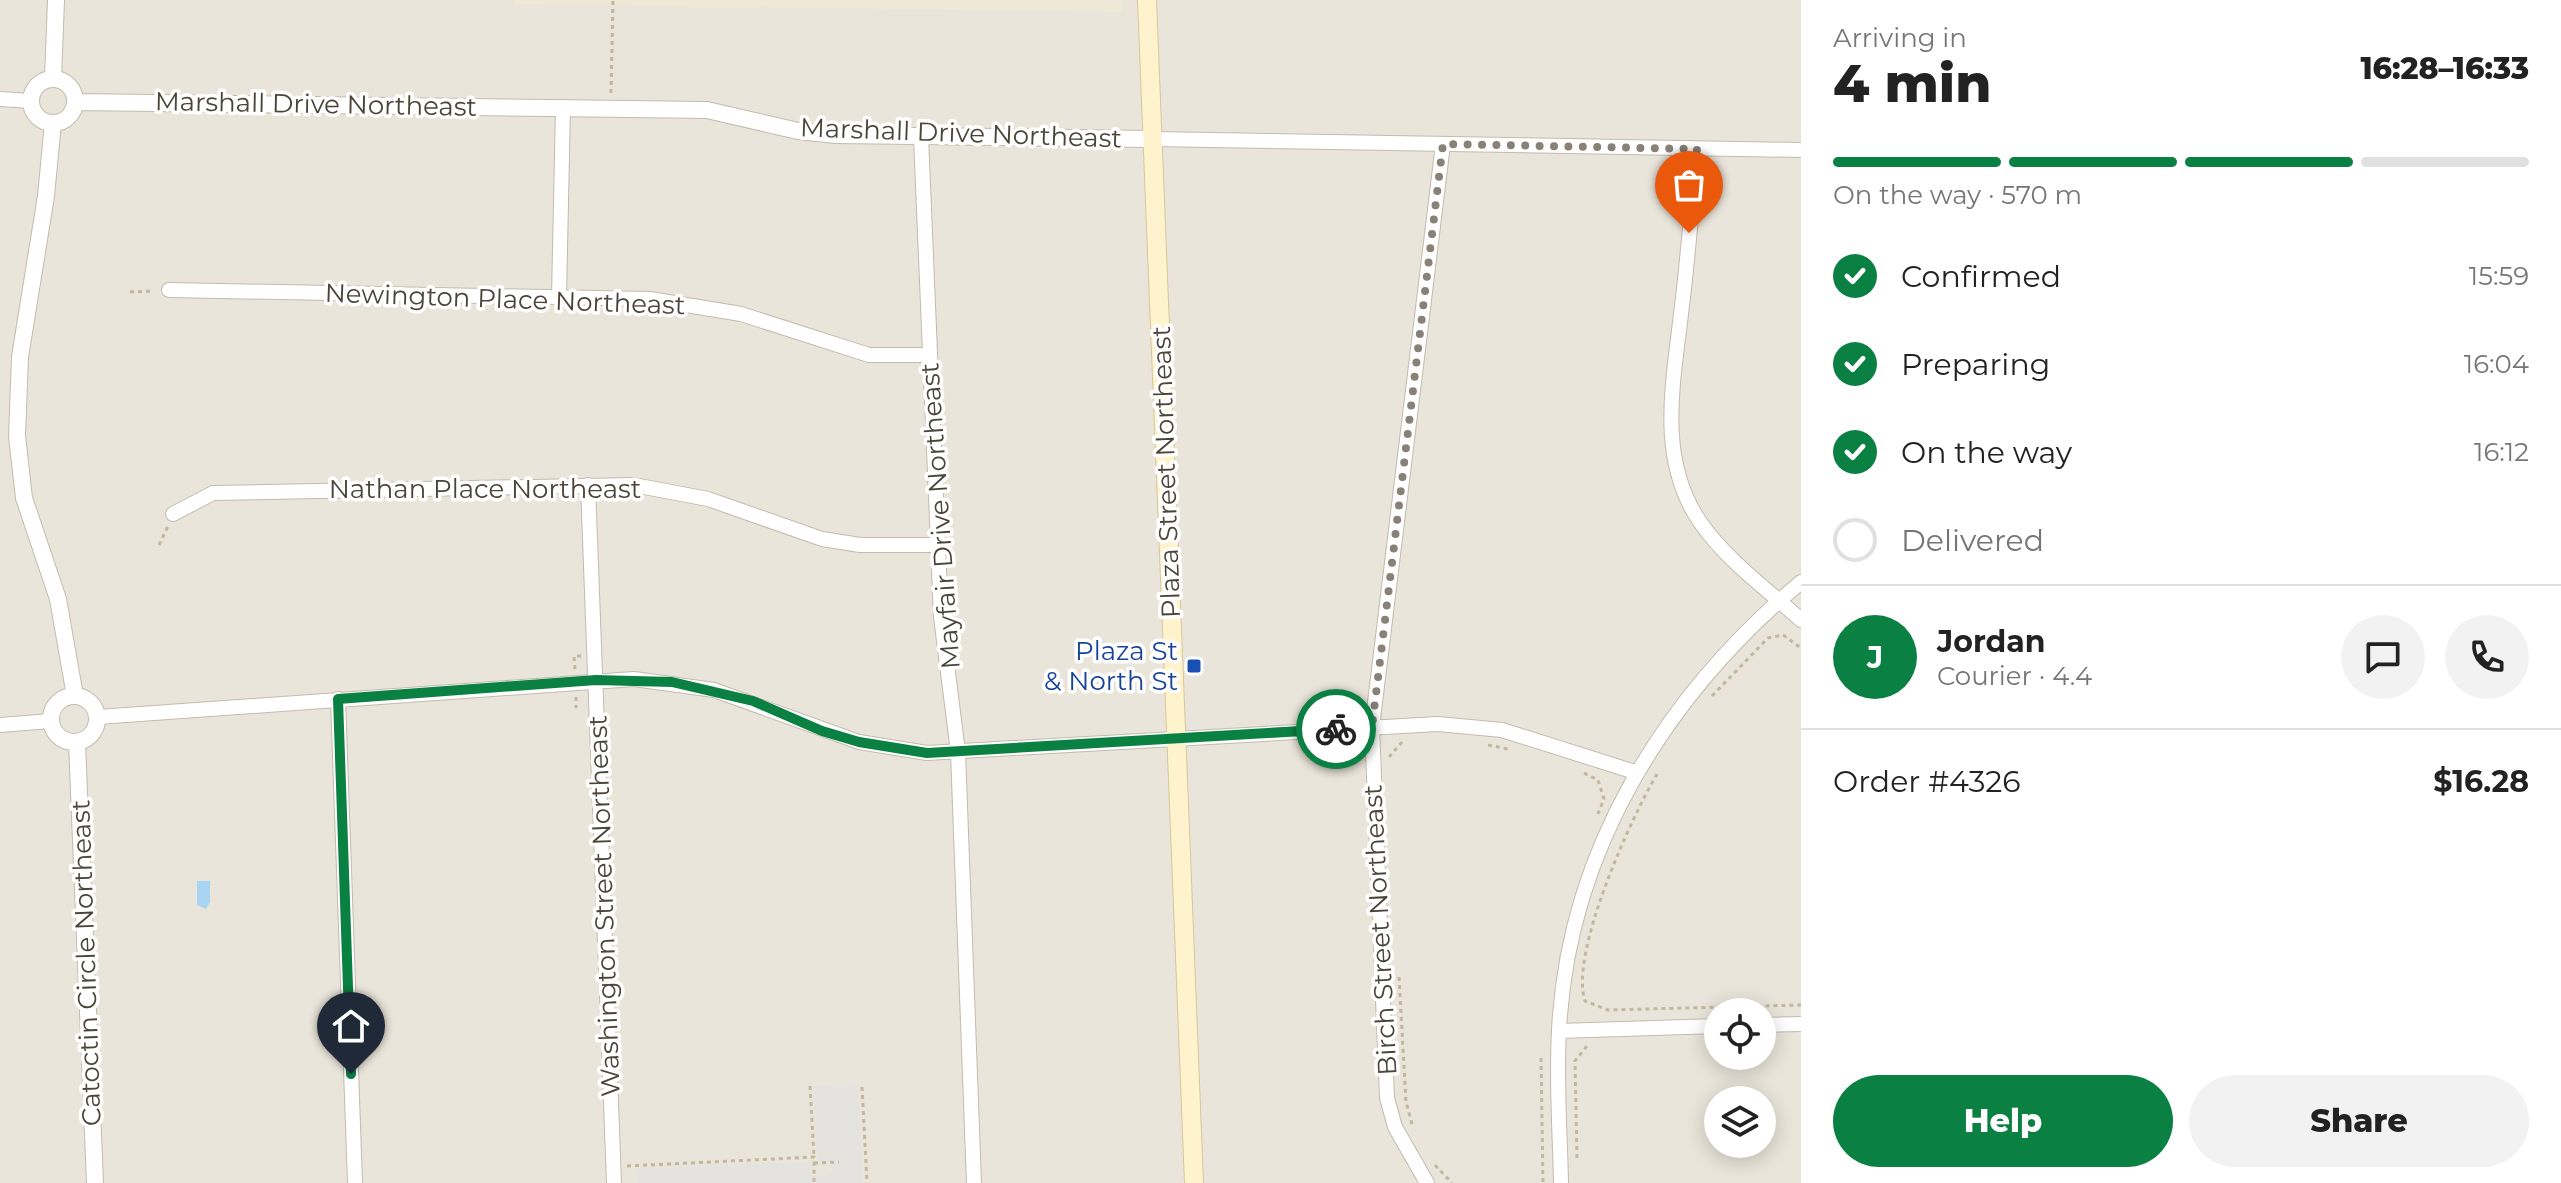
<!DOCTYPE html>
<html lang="en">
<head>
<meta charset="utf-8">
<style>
	:root { --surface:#fff; --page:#f2f2f2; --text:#222; --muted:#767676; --line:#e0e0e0; --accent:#0b8043 }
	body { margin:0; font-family:Montserrat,sans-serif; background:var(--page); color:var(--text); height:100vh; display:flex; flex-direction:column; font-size:30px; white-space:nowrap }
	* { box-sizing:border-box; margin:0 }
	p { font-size:26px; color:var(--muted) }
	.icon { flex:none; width:44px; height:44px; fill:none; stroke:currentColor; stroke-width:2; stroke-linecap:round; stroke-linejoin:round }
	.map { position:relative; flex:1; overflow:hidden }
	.side { display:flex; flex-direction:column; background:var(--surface); width:760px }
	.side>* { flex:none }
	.controls { position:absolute; left:1704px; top:998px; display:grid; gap:16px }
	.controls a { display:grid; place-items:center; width:72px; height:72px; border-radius:50%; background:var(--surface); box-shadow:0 4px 20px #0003; font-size:40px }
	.pin { position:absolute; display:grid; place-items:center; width:68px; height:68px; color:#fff; margin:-82px -34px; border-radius:50% 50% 50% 0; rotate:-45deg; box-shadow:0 0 8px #0007 }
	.pin .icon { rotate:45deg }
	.courier { position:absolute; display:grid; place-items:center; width:80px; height:80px; margin:-40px; border:6px solid #0b8043; border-radius:50%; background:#fff; color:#222; box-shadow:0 2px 10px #0007 }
	.head em { font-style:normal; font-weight:800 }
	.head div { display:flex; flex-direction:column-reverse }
	.head { display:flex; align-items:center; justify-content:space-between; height:136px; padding:0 32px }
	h1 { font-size:52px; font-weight:800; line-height:60px }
	.bar { display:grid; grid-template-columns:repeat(4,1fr); gap:12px 8px; align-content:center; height:96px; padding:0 32px }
	.bar i { height:10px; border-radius:6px; background:var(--line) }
	.bar .on { background:var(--accent) }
	.bar p { grid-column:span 4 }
	.line { display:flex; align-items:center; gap:20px; padding:0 32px; border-top:2px solid var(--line) }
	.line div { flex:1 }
	.round { display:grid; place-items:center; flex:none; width:84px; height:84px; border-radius:42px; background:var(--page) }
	ol { padding:0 32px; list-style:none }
	li { display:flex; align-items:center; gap:24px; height:88px }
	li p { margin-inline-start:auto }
	li .icon { padding:8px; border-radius:50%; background:var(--accent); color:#fff; stroke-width:4 }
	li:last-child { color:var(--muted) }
	li i { width:44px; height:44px; border:4px solid var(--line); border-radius:50% }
	.cta { display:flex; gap:16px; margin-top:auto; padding:16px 32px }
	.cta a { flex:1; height:92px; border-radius:48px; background:var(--accent); color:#fff; font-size:32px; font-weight:800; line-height:92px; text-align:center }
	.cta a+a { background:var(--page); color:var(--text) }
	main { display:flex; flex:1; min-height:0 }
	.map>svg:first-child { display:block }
	.residential { fill:#eae5da; fill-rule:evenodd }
	.education { fill:#efe8d6 }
	.parking { fill:#e5e3e0 }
	.water { fill:#a9d4f2 }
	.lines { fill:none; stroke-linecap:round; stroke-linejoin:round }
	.minor-casing { stroke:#c2bbae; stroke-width:16 }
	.tertiary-casing { stroke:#c2bbae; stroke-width:18 }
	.secondary-casing { stroke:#d6c79b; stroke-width:20 }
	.path { stroke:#c4b79f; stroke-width:3; stroke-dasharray:4 4; stroke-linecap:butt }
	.minor { stroke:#fff; stroke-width:14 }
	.tertiary { stroke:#fff; stroke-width:16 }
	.secondary { stroke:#fff3cd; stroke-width:18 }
	.done { stroke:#878178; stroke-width:8; stroke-dasharray:0 14.4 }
	.route { stroke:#0b8043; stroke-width:10 }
	.transit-dot { fill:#1a4fb4; stroke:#fff; stroke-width:3 }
	.labels { text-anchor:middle; stroke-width:7; stroke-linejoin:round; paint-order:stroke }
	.street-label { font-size:26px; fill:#4b4439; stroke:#fff }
	.transit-label { font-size:26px; fill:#164399; stroke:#fff; text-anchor:end }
</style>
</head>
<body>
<main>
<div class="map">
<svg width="1801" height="1183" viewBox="0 0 1801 1183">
	<rect width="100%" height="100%" fill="#f6f3ec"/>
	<path class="residential" d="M0,0H1801V1183H0ZM1718,1012H1762V1056H1718ZM1718,1100H1762V1144H1718Z"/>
	<path class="education" d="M515,0H1123V12L515,4Z"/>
	<path class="parking" d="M858,1084L863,1183H637V1169L809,1162L810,1177L826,1176L832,1170V1161L817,1159L814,1086Z"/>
	<path class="water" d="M197,881H210V902L206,909L197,905Z"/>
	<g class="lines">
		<g class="minor-casing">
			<path id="minor" d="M0,99L31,101
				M921,137L941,617L958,752L974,1183
				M1151,139L1801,150
				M1697,149C1692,204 1688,259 1681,314C1673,384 1657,459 1700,522C1727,561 1767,589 1801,620
				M169,290L650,299L741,314L869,355H930
				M559,297L563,107
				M588,485L614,1183
				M173,514L213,493L634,485L708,499L822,539L860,545H938
				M338,699L355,1183
				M98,717L634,679L714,690L859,742L927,753L1438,724L1502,730L1635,772
				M0,725L51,721
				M1762,1025L1801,1024
				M1559,1031L1718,1026
				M1427,1183L1395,1127L1387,1098L1372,727L1443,144
				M1561,1183C1560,1132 1556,1081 1559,1030C1568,851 1665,696 1801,582"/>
		</g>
		<g class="tertiary-casing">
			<path id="tertiary" d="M53,79L56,0
				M31 101a22 22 0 1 1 44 0a22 22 0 1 1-44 0Z
				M75,102L707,110L798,131L836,135L1151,139
				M53,123L46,196L20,357L17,436L24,498L58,599L75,696
				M51 719a23 23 0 1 1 46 0a23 23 0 1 1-46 0Z
				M77,743L95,1183"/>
		</g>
		<g class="secondary-casing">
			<path id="secondary" d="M1147,0L1194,1183"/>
		</g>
		<path class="path" d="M611,93L613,0
			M130,292L153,291
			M159,545L168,526
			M575,669L574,656H581
			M1712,696L1768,638L1783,635L1801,648
			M576,697V708
			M1488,745L1508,749
			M1389,757L1402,742
			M1584,773L1598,780L1604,799L1598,814
			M1657,774C1631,818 1569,954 1585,1001L1608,1010L1801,1005
			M1399,977L1406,1102L1412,1124
			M1541,1058L1543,1183
			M810,1086L814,1157
			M862,1087L867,1183
			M1577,1158L1575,1061L1587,1046
			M814,1163L839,1162
			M1435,1165L1452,1183
			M627,1166L814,1157V1183"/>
		<use href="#minor" class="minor"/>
		<use href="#tertiary" class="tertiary"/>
		<use href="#secondary" class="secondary"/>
	</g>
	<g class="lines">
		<path class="done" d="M1336,729L1372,727L1443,144L1697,149L1689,233"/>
		<path class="route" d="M351,1074L338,699L596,680L672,682L753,701L822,731L859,742L927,753L1336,729"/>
	</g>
	<rect class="transit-dot" x="1186" y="658" width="16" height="16" rx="4"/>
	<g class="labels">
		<g class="street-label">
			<text transform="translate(316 104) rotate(1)" y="9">Marshall Drive Northeast</text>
			<text transform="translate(961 133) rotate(2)" y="9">Marshall Drive Northeast</text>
			<text transform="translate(505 299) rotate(2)" y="9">Newington Place Northeast</text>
			<text transform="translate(1166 472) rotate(-92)" y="9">Plaza Street Northeast</text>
			<text x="485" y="498">Nathan Place Northeast</text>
			<text transform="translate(940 516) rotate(-94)" y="9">Mayfair Drive Northeast</text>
			<text transform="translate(604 906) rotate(-92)" y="9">Washington Street Northeast</text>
			<text transform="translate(1380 930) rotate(-93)" y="9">Birch Street Northeast</text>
			<text transform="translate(86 963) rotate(-92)" y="9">Catoctin Circle Northeast</text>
		</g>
		<g class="transit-label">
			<text x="1178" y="660">Plaza St<tspan x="1178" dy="30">&amp; North St</tspan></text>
		</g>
	</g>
</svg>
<div class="controls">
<a><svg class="icon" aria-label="locate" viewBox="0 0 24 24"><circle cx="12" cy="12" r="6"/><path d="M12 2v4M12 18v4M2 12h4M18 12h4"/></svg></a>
<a><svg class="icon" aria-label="layers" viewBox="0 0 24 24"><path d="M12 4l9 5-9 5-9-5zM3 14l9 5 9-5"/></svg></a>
</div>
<div class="pin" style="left:1689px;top:233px;background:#ea580c"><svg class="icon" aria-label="bag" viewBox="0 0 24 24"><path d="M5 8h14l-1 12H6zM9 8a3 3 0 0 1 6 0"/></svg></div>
<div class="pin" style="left:351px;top:1074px;background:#1f2937"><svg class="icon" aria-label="home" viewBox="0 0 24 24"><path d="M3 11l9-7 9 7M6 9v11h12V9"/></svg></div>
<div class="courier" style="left:1336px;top:729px"><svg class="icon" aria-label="bike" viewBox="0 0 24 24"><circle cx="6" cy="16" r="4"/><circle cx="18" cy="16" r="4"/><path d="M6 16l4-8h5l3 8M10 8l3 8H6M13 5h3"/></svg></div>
</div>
<section class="side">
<div class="head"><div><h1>4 min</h1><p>Arriving in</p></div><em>16:28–16:33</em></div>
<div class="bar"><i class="on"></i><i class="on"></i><i class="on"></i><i></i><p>On the way · 570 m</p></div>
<ol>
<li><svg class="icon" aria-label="check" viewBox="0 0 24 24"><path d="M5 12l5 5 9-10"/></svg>Confirmed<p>15:59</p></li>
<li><svg class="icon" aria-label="check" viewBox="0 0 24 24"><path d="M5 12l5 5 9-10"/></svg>Preparing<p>16:04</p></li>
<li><svg class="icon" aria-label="check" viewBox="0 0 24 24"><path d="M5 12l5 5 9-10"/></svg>On the way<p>16:12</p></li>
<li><i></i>Delivered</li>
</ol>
<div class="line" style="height:144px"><b class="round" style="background:var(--accent);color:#fff">J</b><div><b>Jordan</b><p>Courier · 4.4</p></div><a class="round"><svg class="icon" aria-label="chat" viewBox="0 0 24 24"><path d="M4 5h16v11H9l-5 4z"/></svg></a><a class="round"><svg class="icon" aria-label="phone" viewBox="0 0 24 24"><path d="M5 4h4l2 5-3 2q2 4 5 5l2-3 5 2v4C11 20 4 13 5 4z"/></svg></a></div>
<div class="line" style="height:104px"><div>Order #4326</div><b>$16.28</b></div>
<div class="cta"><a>Help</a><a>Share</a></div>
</section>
</main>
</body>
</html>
